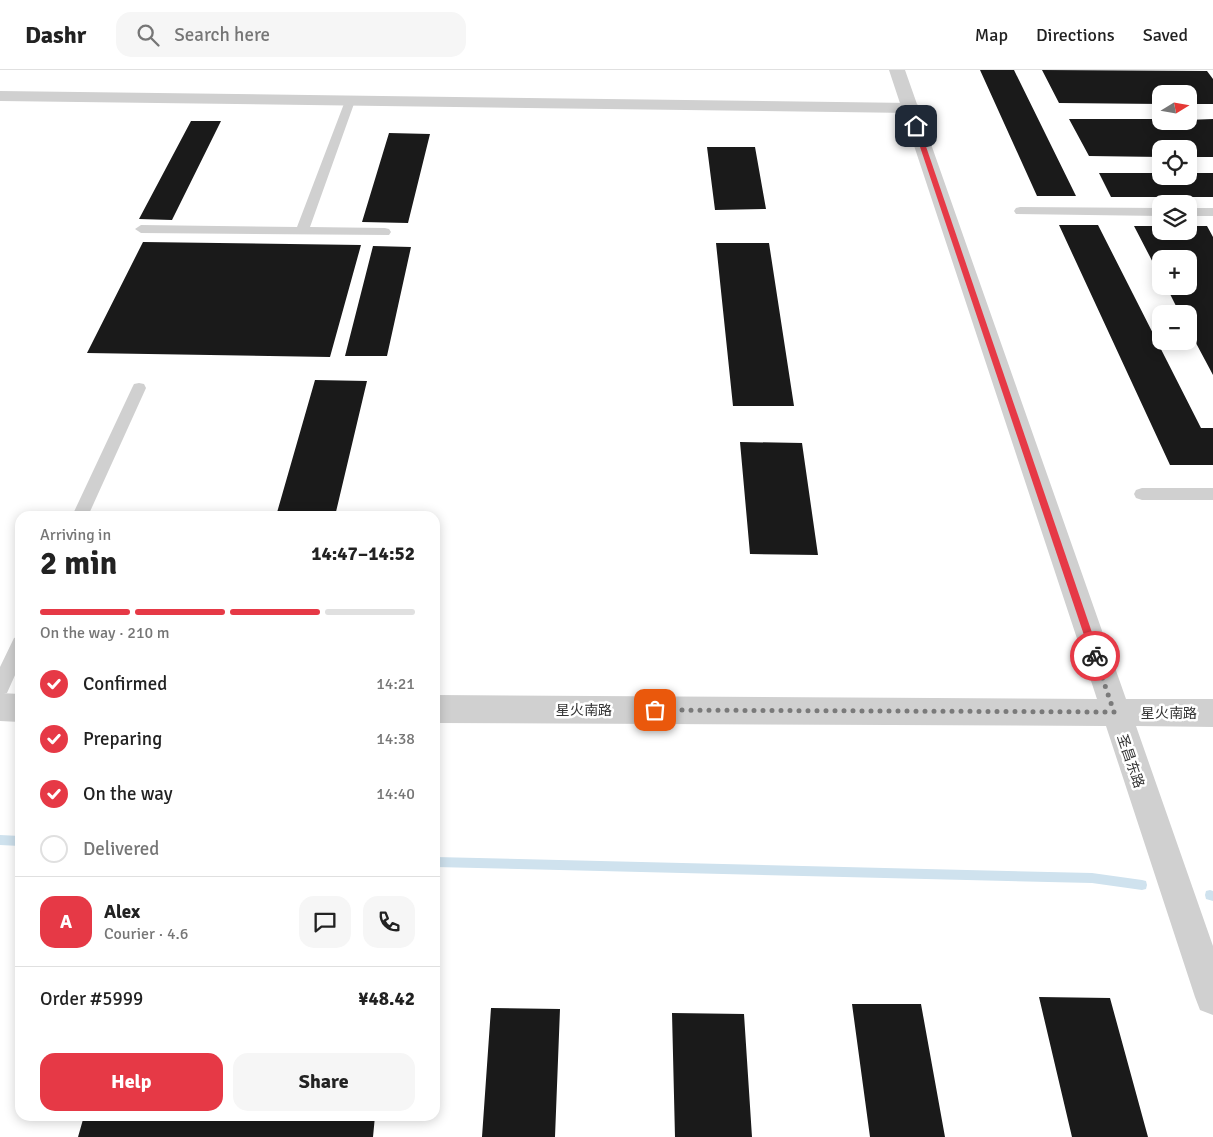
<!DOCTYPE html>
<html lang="en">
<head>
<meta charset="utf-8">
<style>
	:root { --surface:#fff; --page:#f6f6f6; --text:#222; --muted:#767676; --line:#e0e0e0; --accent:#e63946 }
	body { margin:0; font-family:Signika,"Noto Sans SC",sans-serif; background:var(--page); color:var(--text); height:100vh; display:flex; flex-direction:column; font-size:19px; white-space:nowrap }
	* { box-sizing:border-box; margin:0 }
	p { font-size:16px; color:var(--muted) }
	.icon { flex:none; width:28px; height:28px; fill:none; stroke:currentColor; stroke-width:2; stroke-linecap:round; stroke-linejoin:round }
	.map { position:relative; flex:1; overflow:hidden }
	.details { position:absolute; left:15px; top:441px; width:425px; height:610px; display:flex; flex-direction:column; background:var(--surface); border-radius:15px; box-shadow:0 2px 12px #0003 }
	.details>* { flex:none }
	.needle { width:32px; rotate:79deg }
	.tools { position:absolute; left:1152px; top:15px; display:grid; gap:10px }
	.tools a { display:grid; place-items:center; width:45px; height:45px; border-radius:10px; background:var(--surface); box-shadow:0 2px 12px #0003; font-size:25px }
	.pin { position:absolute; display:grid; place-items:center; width:42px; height:42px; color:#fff; margin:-21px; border-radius:10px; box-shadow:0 2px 8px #0006 }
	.courier { position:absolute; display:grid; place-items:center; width:50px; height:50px; margin:-25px; border:4px solid #e63946; border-radius:50%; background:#fff; color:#222; box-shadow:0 1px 6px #0007 }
	.summary em { font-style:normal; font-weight:800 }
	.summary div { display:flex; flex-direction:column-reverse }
	.summary { display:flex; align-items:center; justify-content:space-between; height:85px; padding:0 25px }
	h1 { font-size:32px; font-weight:800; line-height:38px }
	.bar { display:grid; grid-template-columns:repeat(4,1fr); gap:8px 5px; align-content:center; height:60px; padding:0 25px }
	.bar i { height:6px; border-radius:4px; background:var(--line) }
	.bar .on { background:var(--accent) }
	.bar p { grid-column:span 4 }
	.line { display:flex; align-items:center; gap:12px; padding:0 25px; border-top:1px solid var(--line) }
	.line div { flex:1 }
	.round { display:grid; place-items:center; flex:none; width:52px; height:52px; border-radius:15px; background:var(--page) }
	ol { padding:0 25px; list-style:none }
	li { display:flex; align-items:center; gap:15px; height:55px }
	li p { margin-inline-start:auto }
	li .icon { padding:5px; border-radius:50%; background:var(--accent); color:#fff; stroke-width:4 }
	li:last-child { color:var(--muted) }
	li i { width:28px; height:28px; border:2px solid var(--line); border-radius:50% }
	.action { display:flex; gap:10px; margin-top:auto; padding:10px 25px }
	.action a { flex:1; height:58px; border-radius:15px; background:var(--accent); color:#fff; font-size:20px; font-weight:800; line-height:58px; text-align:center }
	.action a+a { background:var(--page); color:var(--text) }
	header { display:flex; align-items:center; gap:30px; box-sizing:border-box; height:70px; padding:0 25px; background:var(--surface); border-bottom:1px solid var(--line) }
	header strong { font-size:24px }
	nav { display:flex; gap:28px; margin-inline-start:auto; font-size:18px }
	.search { width:350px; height:45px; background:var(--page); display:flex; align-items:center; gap:12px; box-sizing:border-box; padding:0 18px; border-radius:15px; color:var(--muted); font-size:19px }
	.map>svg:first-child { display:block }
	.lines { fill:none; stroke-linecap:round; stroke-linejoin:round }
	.stream { fill:#cfe2ee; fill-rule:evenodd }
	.building { fill:#1a1a1a }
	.service { fill:#d0d0d0; fill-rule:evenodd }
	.minor { fill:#d0d0d0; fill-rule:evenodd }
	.tertiary { fill:#d0d0d0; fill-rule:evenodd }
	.route { fill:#e63946 }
	.done { stroke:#7a7a7a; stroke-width:5; stroke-dasharray:0 9 }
	.labels { text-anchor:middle; stroke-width:5; stroke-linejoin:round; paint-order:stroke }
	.street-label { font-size:14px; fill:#333; stroke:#fff }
</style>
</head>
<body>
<header>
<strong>Dashr</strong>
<div class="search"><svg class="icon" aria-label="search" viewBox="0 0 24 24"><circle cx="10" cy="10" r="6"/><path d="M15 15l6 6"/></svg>Search here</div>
<nav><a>Map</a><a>Directions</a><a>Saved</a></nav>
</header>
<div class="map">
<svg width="1213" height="1067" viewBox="0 0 1213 1067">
	<rect width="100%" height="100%" fill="#fff"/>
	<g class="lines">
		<path class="stream" d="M0,765L20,766V776L0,775Z
			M435,787L1092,803L1142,810L1146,811L1147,815L1146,819L1142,820L1092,813L435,797Z
			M1210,820L1213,821V831L1206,829L1205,825L1206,821Z"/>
	</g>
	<path class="building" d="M980,0H1014L1076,126H1037Z
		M1042,0L1207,1L1213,9V34H1189V24H1161V34L1059,33Z
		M1069,49H1161V51L1213,49V87H1189V79H1161V87L1089,86Z
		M191,51H221L172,150L139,149Z
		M389,63L430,64L408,153L362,152Z
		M707,77H755L766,139L715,140Z
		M1099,103H1161V106H1189V103H1213V127H1111Z
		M1059,155H1098L1201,358H1213V395H1170Z
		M1134,156H1161V161H1189V156H1207L1213,167V305L1189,260V244H1180L1166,216H1189V189H1161V208Z
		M143,172L361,175L330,287L87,283Z
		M716,173H769L794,336H733Z
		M373,176L411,177L387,286H345Z
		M315,310L367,311L335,446H276Z
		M740,372L802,373L818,485L750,484Z
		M1039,927L1110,928L1148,1067H1072Z
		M852,934H921L945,1067H870Z
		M491,938L560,939L555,1067H482Z
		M672,943L744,944L752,1067H675Z
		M84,1046H375L373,1067H78Z"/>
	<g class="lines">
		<path class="service" d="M350,28L355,31L310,157L385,158L389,159L391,162L389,165L141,163L135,159L141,155L297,157L345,31Z
			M1020,137L1161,138V146L1016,144L1014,141L1016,138Z
			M1189,138H1213V146H1189Z
			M139,313L144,314L146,318L88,446H72L132,318L134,314Z
			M1142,418H1213V430H1142L1136,428L1134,424L1136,420Z
			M20,566V594L7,623L0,625V597L14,568Z"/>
		<path class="minor" d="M0,21L911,33L917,34L920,38L917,42L911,43L0,31Z"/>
		<path class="tertiary" d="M889,0H905L1126,629H1213V657L1136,656L1213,876V945L1200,940L1195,927L1106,656L435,653V625L1097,629Z
			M0,623L20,624V652L0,651Z"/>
	</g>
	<path class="route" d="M916,54L919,56L1100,586L1095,590L1091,586L913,56Z"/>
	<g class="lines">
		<path class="done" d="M655,640L1114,642L1095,586"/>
	</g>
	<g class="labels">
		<g class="street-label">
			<text x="584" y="645">星火南路</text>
			<text x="1169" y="648">星火南路</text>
			<text transform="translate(1131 691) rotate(71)" y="5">圣昌东路</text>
		</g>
	</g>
</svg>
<div class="tools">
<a><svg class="needle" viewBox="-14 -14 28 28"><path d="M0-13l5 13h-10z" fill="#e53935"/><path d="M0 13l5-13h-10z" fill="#767676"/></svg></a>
<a><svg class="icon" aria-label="locate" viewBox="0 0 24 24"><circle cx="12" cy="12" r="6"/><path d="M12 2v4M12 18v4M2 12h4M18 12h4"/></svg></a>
<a><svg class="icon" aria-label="layers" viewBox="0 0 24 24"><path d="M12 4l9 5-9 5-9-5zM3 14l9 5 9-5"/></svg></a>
<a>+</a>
<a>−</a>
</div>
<div class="pin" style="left:655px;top:640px;background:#ea580c"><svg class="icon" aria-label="bag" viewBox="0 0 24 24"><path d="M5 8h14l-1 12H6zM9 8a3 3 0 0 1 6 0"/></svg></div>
<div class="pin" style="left:916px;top:56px;background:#1f2937"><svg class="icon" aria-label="home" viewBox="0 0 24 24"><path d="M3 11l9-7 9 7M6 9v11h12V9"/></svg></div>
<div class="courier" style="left:1095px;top:586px"><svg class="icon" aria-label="bike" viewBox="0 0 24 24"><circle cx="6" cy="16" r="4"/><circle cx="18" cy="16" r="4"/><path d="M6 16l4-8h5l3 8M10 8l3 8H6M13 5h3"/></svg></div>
<section class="details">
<div class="summary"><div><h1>2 min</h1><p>Arriving in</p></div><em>14:47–14:52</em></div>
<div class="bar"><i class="on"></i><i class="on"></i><i class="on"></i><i></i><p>On the way · 210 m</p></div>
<ol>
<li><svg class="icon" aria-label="check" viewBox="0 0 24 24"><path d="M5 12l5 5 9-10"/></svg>Confirmed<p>14:21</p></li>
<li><svg class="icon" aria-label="check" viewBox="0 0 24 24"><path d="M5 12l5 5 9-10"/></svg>Preparing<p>14:38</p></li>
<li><svg class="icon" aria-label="check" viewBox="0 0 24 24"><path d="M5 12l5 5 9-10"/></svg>On the way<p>14:40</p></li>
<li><i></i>Delivered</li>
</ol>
<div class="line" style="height:90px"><b class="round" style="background:var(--accent);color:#fff">A</b><div><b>Alex</b><p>Courier · 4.6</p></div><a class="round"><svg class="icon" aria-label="chat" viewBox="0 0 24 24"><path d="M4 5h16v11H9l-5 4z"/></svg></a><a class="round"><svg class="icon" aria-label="phone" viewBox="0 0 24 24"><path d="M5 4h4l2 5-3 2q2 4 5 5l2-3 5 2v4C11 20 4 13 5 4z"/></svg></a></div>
<div class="line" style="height:65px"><div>Order #5999</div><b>¥48.42</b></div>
<div class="action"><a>Help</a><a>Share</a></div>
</section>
</div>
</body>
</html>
